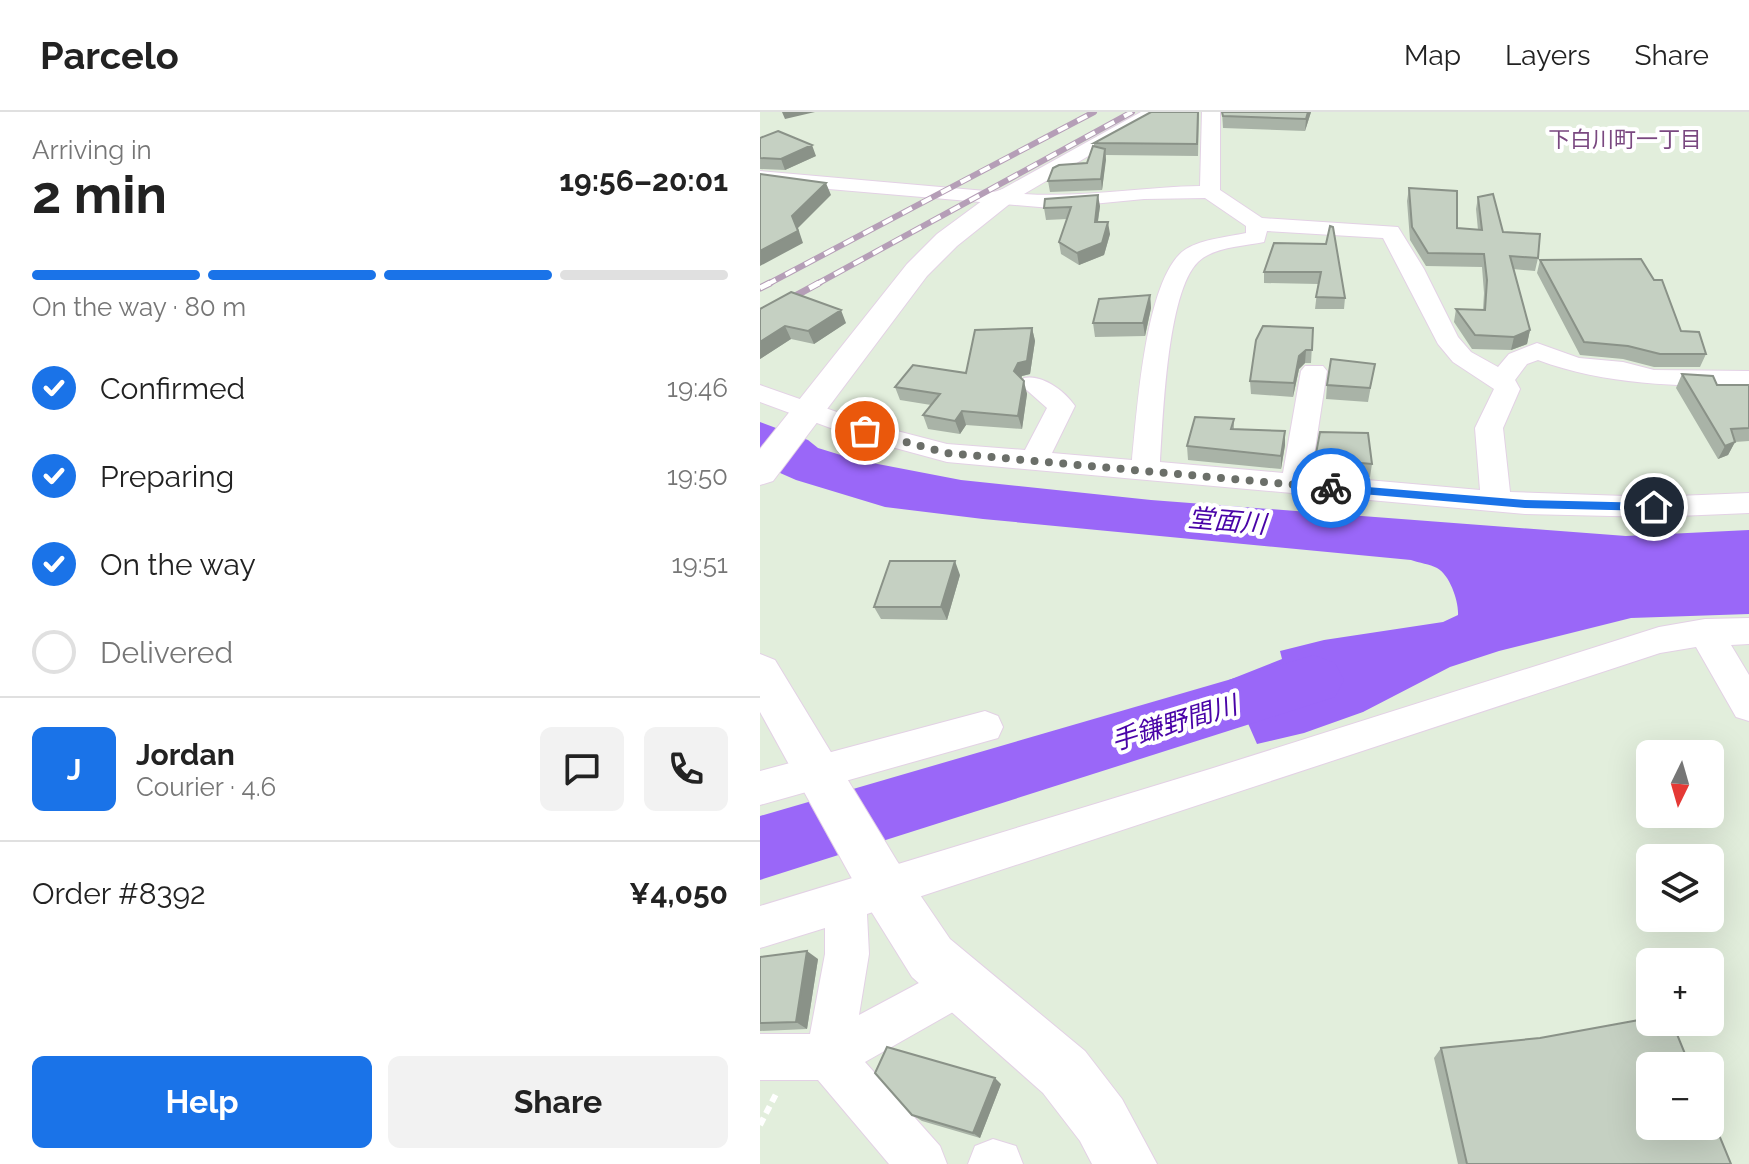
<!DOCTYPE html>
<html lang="en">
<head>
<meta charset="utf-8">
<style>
	:root { --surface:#fff; --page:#f2f2f2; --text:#222; --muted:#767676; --line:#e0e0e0; --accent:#1a73e8 }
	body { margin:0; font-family:Raleway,"Noto Sans JP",sans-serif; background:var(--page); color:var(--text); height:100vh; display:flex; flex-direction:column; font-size:30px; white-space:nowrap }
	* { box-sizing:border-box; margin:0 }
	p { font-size:26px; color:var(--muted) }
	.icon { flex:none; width:44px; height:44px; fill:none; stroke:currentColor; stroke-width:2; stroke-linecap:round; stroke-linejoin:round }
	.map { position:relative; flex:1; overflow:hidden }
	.side { display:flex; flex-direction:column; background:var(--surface); width:760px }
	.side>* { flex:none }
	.needle { width:52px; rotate:185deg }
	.controls { position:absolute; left:876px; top:628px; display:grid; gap:16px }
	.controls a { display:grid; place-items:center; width:88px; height:88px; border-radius:12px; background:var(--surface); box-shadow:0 8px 32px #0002; font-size:40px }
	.pin { position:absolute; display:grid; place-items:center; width:68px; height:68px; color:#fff; margin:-34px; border:4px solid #fff; border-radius:50%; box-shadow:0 2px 8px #0007 }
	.courier { position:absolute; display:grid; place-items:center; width:80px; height:80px; margin:-40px; border:6px solid #1a73e8; border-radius:50%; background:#fff; color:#222; box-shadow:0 2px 10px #0007 }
	.overview em { font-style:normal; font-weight:700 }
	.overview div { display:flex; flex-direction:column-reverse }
	.overview { display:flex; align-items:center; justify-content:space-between; height:136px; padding:0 32px }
	h1 { font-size:52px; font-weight:700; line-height:60px }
	.bar { display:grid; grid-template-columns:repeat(4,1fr); gap:12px 8px; align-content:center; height:96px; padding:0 32px }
	.bar i { height:10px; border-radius:6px; background:var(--line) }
	.bar .selected { background:var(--accent) }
	.bar p { grid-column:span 4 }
	.line { display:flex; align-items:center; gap:20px; padding:0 32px; border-top:2px solid var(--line) }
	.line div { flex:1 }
	.round { display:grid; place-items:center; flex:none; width:84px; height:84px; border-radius:12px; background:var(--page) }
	ol { padding:0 32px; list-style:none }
	li { display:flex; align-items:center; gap:24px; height:88px }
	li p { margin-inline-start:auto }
	li .icon { padding:8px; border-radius:50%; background:var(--accent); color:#fff; stroke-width:4 }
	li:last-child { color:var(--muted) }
	li i { width:44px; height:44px; border:4px solid var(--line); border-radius:50% }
	.action { display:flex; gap:16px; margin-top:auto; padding:16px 32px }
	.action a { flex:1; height:92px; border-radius:12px; background:var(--accent); color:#fff; font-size:32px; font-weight:700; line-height:92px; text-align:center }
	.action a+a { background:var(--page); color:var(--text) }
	header { display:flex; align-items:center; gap:48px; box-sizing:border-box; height:112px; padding:0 40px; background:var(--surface); border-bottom:2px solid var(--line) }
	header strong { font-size:38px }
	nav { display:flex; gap:44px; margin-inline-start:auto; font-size:28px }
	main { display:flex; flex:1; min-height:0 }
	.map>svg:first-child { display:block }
	.water { fill:#9a67f8 }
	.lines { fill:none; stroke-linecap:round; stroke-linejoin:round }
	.river { fill:#9a67f8; fill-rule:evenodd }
	.minor-casing { stroke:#e3d1e5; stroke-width:2 }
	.tertiary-casing { stroke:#e3d1e5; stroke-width:2 }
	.path { stroke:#fff; stroke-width:6; stroke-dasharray:8 5; stroke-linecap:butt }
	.minor { fill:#fff; fill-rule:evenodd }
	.tertiary { fill:#fff; fill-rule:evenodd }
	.rail-far1-casing { stroke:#b59eb7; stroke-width:6 }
	.rail-casing { stroke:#b59eb7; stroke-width:7 }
	.rail-far1 { stroke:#fff; stroke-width:4; stroke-dasharray:11; stroke-linecap:butt }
	.rail { stroke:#fff; stroke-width:5; stroke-dasharray:14; stroke-linecap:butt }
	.wall { fill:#a9b3a7 }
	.shaded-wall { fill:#8a9288 }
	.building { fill:#c5d0c2; stroke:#8a9288; stroke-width:2 }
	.route { fill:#1a73e8 }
	.done { stroke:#6b6f69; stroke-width:8; stroke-dasharray:0 14.4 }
	.labels { text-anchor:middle; stroke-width:8; stroke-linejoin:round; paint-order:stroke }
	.far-neighbourhood-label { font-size:22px; fill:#7a4880; stroke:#fff }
	.water-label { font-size:26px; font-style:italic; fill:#4903a7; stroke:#fff }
</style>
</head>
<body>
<header>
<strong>Parcelo</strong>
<nav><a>Map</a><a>Layers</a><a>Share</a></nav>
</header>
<main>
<section class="side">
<div class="overview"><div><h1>2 min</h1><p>Arriving in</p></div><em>19:56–20:01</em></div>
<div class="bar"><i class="selected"></i><i class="selected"></i><i class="selected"></i><i></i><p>On the way · 80 m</p></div>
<ol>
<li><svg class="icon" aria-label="check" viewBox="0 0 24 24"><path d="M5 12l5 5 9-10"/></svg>Confirmed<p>19:46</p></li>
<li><svg class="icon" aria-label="check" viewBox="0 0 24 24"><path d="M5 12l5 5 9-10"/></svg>Preparing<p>19:50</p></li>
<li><svg class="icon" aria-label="check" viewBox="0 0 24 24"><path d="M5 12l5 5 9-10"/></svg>On the way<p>19:51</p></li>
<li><i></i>Delivered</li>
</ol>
<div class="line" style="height:144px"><b class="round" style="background:var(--accent);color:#fff">J</b><div><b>Jordan</b><p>Courier · 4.6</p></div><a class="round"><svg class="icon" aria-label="chat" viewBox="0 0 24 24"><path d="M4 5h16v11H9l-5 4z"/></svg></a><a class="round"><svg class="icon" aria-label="phone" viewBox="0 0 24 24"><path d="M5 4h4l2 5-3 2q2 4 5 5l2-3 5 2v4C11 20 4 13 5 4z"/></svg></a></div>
<div class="line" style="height:104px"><div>Order #8392</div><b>¥4,050</b></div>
<div class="action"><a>Help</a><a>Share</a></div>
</section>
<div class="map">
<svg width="989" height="1052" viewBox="0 0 989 1052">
	<rect width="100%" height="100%" fill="#e2eedc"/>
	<path class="water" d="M0,310L48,328L58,336L97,348L201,368L391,388L866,424L989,418V502L871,506L739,539L690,555L603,600L544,621L497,632L469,568L522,547L520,539L564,528L683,510L698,503C699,490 690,463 677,456C670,452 659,451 651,448L223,407L125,395L36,368L0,352Z"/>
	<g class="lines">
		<path class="river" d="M554,543L575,551L584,568L575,585L0,768V704Z"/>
		<g class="minor-casing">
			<path id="minor" d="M381,0H403L264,82C322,86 381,75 440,74L442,0H460V78L502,106L638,115L664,157L698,225L711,240L738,255L749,242L777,231L819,246L863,250L894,258L989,259V275C918,274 845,273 778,248L767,252L755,268L760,277L743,316L750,380L894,385L989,381V401L894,405L765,402L187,350L95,325L0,290V273L114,313L187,332L265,338L287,296L260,272L264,266C282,262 305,279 315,294L292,341L372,348C377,301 385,163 426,137C443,127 467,125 486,121V114L445,86L384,87L291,96L0,71V59L237,80ZM507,119L623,126L678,232L693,250L734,277L715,316L720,378L551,363L567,259L563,254H545L541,259L523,361L400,350C403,305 407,180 438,150C453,135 485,134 504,130Z
				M989,506V532L971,533L989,563V609L976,605L936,535L900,541L107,802L109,842L99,903L200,849L216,855L222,871L216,887L105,950L180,1034L187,1052H129L58,968H0V922H50L65,842V816L0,836V794L450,657L899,515L945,507Z
				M225,599L238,604L243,615L238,626L0,693V659Z
				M233,1027L256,1034L263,1052H208L215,1034Z"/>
		</g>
		<g class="tertiary-casing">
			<path id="tertiary" d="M243,77L252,80L256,85L252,90L197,134L167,164L13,369L0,373V337L147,152L177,122L234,80Z
				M0,542L15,548L137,749L190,827L325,939L362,987L397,1052H332L320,1029L283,981L152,865L101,783L0,600Z"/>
		</g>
		<path class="path" d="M0,1013L16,982"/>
		<use href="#minor" class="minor"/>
		<use href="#tertiary" class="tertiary"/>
		<g class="rail-far1-casing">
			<path id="rail-far1" d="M6,173L334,0
				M55,173L372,0"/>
		</g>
		<g class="rail-casing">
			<path id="rail" d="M0,176L10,171
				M0,203L59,171"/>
		</g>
		<use href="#rail-far1" class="rail-far1"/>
		<use href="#rail" class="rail"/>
	</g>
	<path class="wall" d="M391,0H439L438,44L346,43L342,78L290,80L288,69L327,51L334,34V31Z
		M462,0H551L545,19L463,16Z
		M0,26L56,44L25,58L0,57Z
		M649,76L697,116L718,118L716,97L718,85L743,120L778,146L775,159L753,157L770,218L767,232L751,238L712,237L694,210L696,197L723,198L724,181L722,155L666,154L650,128L647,89Z
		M340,94L338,110L350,122L344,143L319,153L301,142L299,130L307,107L286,108L284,96Z
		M566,132L585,186L584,197H555L558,172L504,171V160Z
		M780,148L921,219L946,242L940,255H894L863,247L820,243L777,161Z
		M390,183L391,196L385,224L335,225L333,211Z
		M0,197L86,211L54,232L31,227L0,247Z
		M272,216L275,229L270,262L262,264L261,266L267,282L262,317L206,313L200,322L168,317L163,303L171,293L140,288L135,275L206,261Z
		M553,216L551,251H545L539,257L533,285L491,282L490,269Z
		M615,252L608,290L566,287L567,273Z
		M922,262L957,273H989V329L975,330L968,343L958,347L916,276Z
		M474,307V318L525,319V333L521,357L428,348L427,334Z
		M555,347L612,352L610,365L554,360Z
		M200,463L187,508L121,507L114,495Z
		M0,845L58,847L47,917L0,919Z
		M681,936L971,1052H698L674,946Z
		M241,972L220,1026L162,1009L152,1003Z"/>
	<path class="shaded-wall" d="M22,0H55L25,7Z
		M548,0H551L545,19L546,7Z
		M52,33L56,44L25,58L21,47Z
		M345,37L346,48L342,78L341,67Z
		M66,71L71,83L38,116L43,131L0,154V139L32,104Z
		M338,83L340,94L336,121L335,110Z
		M348,110L350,122L344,143L319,153L317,141Z
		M390,183L391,196L385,224L383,211Z
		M81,198L86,211L54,232L48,219Z
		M25,214L31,227L0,247V230Z
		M272,216L275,229L270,262L262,264L257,272L254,259Z
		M770,218L767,232L751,238L754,225Z
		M546,238L545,251L539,257L533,285L534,271L539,244Z
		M264,269L267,282L262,317L258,304Z
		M202,299L206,313L200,322L195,309Z
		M525,319V333L521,357V344Z
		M975,330L968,343L958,347L965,334Z
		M195,449L200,463L187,508L181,495Z
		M47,839L58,847L47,917L36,910Z
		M235,966L241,972L220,1026L213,1021Z"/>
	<path class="building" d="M391,0H438L437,32L334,31Z
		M462,0H548L546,7L463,4Z
		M18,19L52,33L21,47L0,46V26Z
		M333,34L345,37L341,67L288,69L293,56L299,53L327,51Z
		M0,62L66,71L32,104L38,119L0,139Z
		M649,76L697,79V116L722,118L718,85L733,82L743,120L780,122L778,146L750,144L770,218L754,225L715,223L696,197L725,198L727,168L724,142L668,141L652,115Z
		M338,83L335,110H348L342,131L317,141L299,130L311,95L284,96L285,87Z
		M570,114L573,115L585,186L556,185L561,160H504L514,131L566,132Z
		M881,147L894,168H902L921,219L939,220L946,242H900L868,234L824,230L780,148Z
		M31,180L81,198L48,219L25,214L0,230V197Z
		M390,183L383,211H333L339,187Z
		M503,214L553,216L552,238H546L539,244L534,271L490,269L496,228Z
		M272,216L267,249L258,251L254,259L264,269L258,304L202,299L195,309L163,303L180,282L135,275L153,253L206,261L215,218Z
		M571,247L615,252L610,276L567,273Z
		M922,262L953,264L957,273H989V316L971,317L975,330L965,334Z
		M435,305L474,307L471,317L525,319L521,344L427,334Z
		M560,320L608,321L612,352L555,347Z
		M130,449H195L181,495H114Z
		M47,839L36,910L0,911V845Z
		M890,906V910H912L930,954H890V1014H950V1001L971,1052H707L681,936L780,926Z
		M127,935L235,966L213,1021L152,1003L115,961Z"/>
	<path class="route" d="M571,372L765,388L894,391L900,395L894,399L765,396L567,379L566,376Z"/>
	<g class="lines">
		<path class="done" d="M105,319L187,341L571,376"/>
	</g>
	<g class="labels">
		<g class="far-neighbourhood-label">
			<text x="865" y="35">下白川町一丁目</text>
		</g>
		<g class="water-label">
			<text transform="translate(467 409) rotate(5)" y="9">堂面川</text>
			<text transform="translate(414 611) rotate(-17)" y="9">手鎌野間川</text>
		</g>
	</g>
</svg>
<div class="controls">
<a><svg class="needle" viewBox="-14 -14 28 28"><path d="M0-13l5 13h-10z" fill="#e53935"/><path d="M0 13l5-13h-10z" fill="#767676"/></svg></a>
<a><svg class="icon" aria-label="layers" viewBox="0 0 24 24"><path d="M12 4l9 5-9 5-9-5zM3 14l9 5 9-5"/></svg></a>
<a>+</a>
<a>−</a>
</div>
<div class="pin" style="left:105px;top:319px;background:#ea580c"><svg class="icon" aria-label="bag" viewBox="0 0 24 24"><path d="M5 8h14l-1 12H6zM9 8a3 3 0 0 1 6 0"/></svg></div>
<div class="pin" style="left:894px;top:395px;background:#1f2937"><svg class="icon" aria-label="home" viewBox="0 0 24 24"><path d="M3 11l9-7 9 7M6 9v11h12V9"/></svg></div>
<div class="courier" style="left:571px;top:376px"><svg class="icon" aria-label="bike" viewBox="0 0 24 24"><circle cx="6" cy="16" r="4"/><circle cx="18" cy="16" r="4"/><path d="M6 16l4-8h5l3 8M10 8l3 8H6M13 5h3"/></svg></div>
</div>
</main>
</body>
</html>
